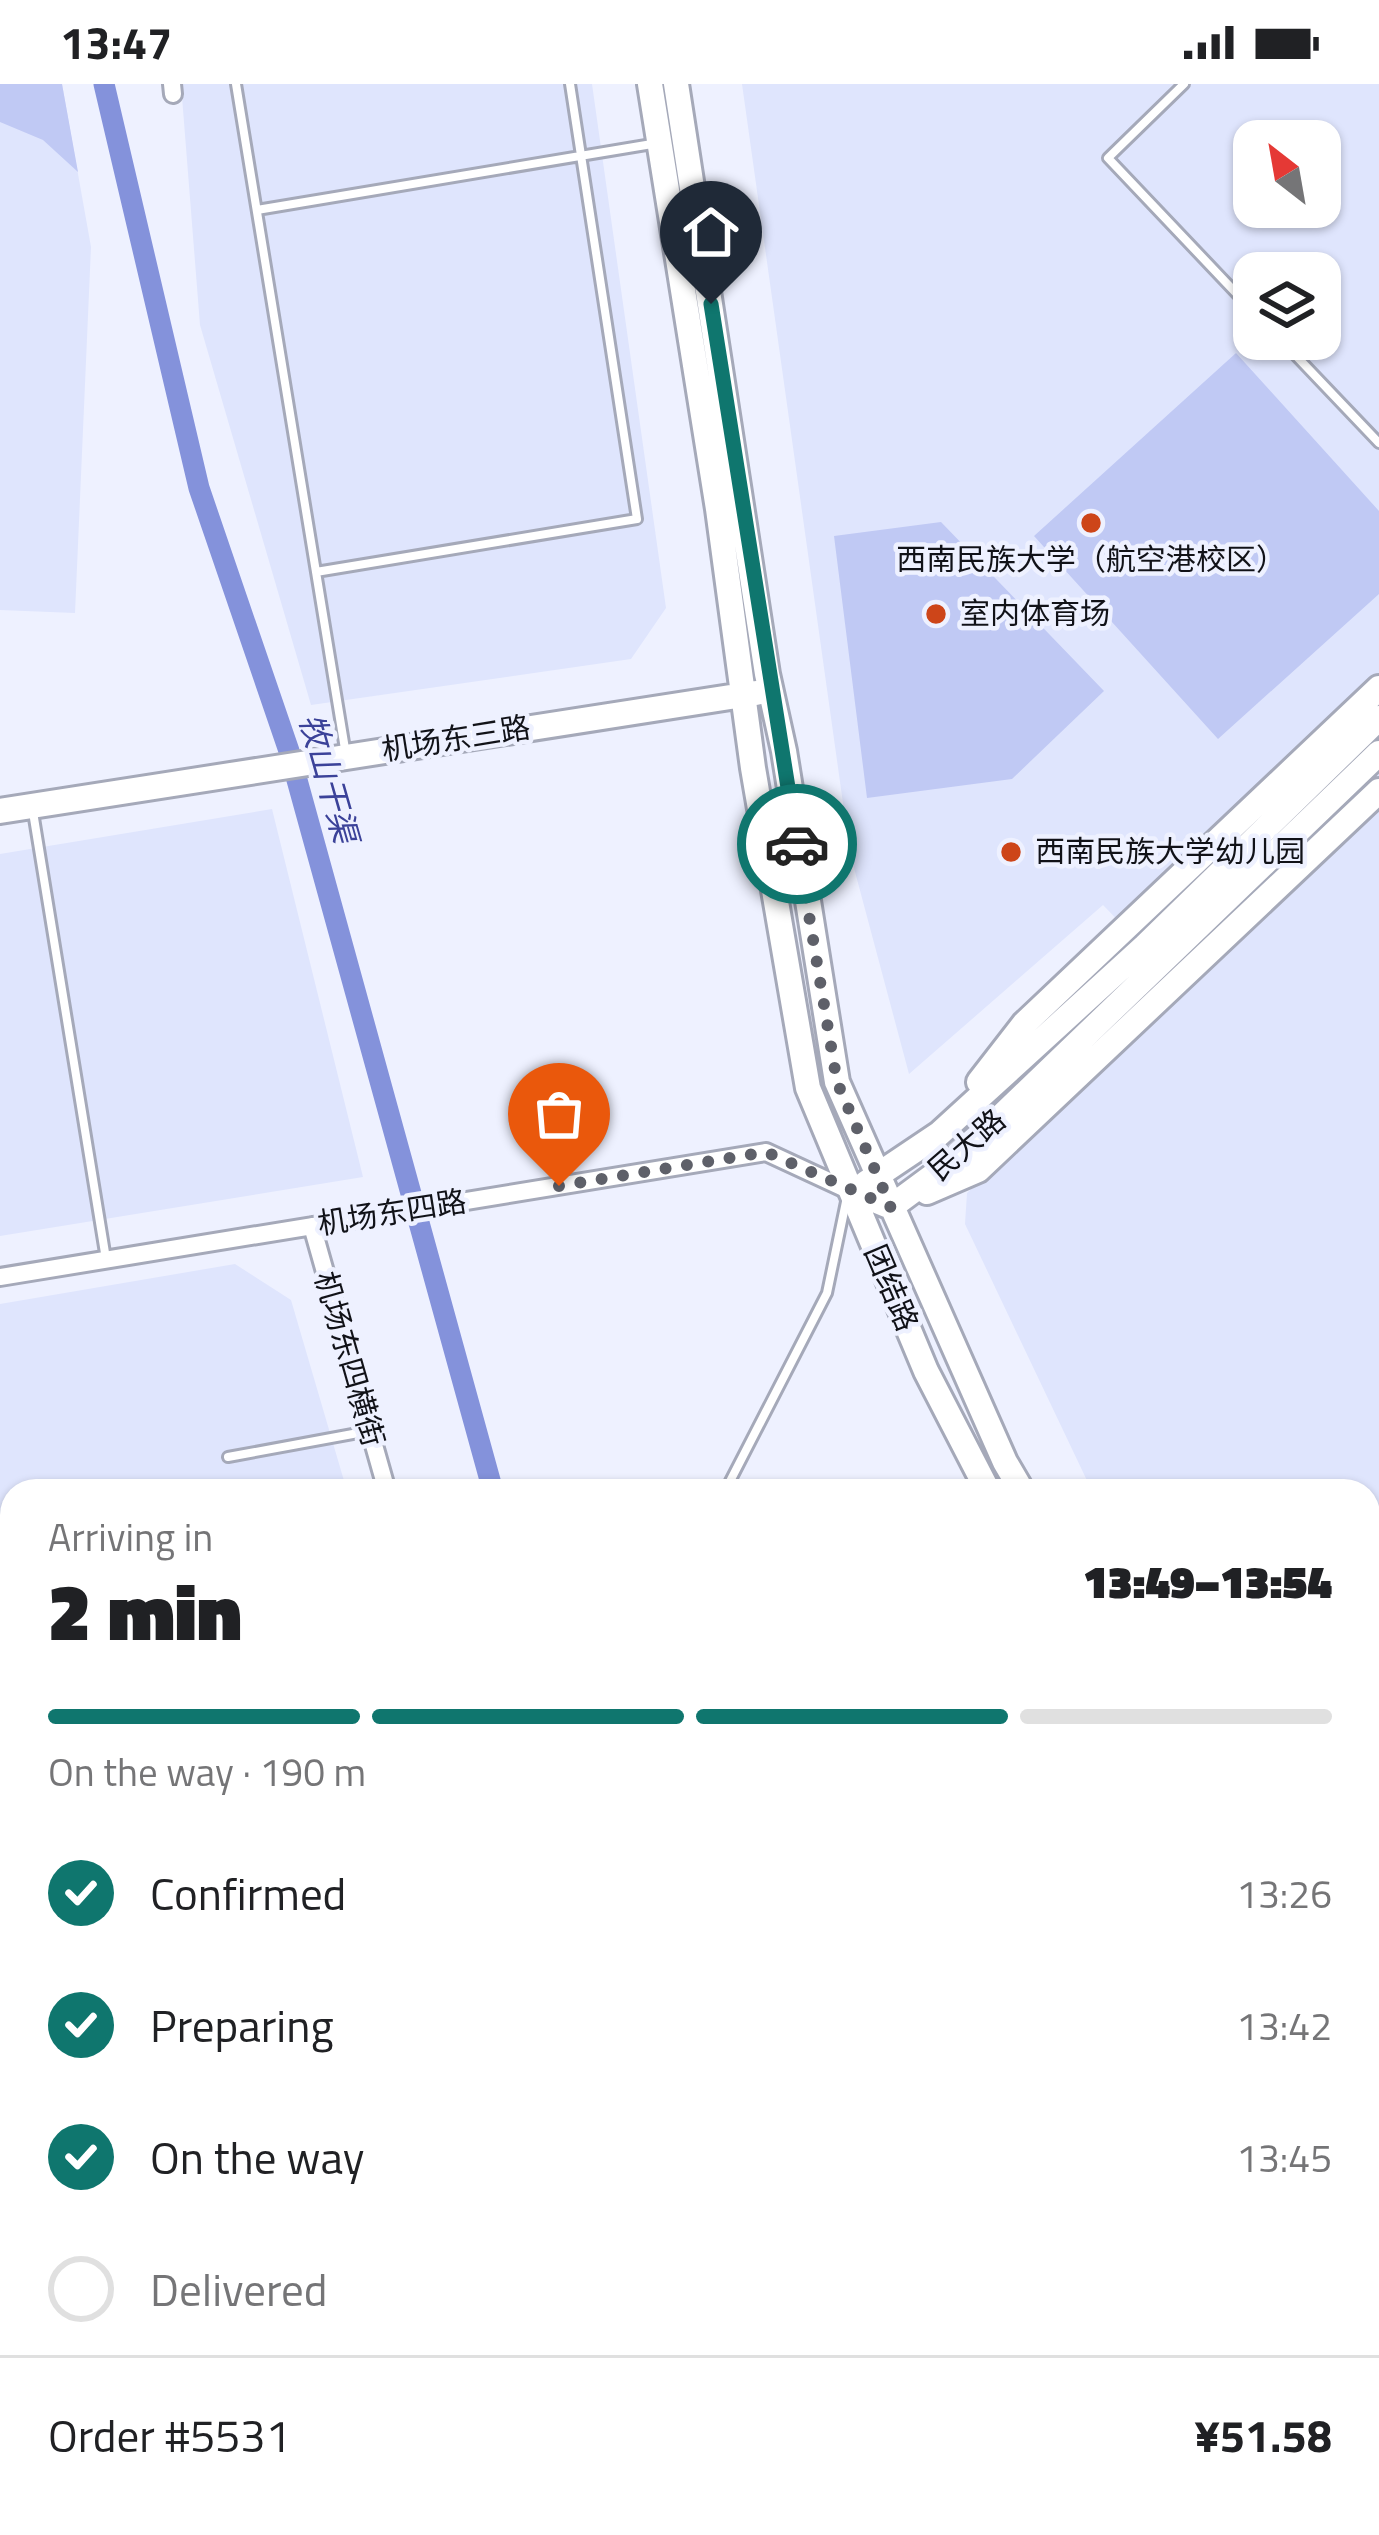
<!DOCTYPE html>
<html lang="en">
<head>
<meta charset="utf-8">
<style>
	:root { --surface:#fff; --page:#f6f6f6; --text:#202124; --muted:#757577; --line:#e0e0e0; --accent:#0f766e }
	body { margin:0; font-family:"Titillium Web","Noto Sans SC",sans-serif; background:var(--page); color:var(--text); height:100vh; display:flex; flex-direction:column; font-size:45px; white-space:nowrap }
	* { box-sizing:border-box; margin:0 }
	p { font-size:39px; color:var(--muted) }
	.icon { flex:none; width:66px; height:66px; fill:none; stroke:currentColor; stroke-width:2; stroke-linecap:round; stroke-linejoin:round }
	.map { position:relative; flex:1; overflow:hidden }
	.side { position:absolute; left:0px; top:1395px; width:1380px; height:1056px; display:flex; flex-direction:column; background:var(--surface); border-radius:36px 36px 0 0; box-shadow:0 3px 9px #0004 }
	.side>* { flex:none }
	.needle { width:78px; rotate:329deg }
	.fabs { position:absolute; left:1233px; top:36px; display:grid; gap:24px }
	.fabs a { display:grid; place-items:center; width:108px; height:108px; border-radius:24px; background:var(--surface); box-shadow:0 3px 9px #0004; font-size:60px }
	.pin { position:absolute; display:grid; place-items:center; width:102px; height:102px; color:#fff; margin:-123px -51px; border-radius:50% 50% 50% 0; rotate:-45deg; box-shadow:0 0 12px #0007 }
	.pin .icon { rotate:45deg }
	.courier { position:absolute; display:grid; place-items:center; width:120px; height:120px; margin:-60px; border:9px solid #0f766e; border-radius:50%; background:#fff; color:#222; box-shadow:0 3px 15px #0007 }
	.summary em { font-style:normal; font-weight:800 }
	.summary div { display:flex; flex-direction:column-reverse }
	.summary { display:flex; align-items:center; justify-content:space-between; height:204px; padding:0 48px }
	h1 { font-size:78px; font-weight:800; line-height:90px }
	.bar { display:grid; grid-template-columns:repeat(4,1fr); gap:18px 12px; align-content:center; height:144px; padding:0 48px }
	.bar i { height:15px; border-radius:9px; background:var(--line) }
	.bar .on { background:var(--accent) }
	.bar p { grid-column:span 4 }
	.line { display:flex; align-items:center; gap:30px; padding:0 48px; border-top:3px solid var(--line) }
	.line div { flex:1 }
	ol { padding:0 48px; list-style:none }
	li { display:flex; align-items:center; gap:36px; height:132px }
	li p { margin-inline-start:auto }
	li .icon { padding:12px; border-radius:50%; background:var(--accent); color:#fff; stroke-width:4 }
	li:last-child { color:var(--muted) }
	li i { width:66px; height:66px; border:6px solid var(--line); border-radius:50% }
	.status { display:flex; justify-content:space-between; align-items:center; height:84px; padding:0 60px; background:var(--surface); direction:ltr }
	.status svg { height:33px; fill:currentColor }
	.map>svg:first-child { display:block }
	.built { fill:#dfe5fd; fill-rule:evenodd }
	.green { fill:#c0c9f4 }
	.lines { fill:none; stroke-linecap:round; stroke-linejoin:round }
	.canal { stroke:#8492db; stroke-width:21 }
	.lane-casing { stroke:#a5a9b9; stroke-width:14 }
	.street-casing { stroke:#a5a9b9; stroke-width:22 }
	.secondary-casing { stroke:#a5a9b9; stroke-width:30 }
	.primary-casing { stroke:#a35845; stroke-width:33 }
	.lane { stroke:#fff; stroke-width:8 }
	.street { stroke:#fff; stroke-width:16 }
	.secondary { stroke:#fff; stroke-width:24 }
	.primary { stroke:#f7b29e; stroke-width:27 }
	.done { stroke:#5e6069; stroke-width:12; stroke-dasharray:0 21.6 }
	.route { stroke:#0f766e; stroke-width:15 }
	.poi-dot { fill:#cd4519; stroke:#eef1ff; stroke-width:4.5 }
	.labels { text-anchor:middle; stroke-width:9; stroke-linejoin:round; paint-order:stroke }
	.poi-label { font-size:30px; fill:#111218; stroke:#eef1ff; text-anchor:start }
	.street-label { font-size:30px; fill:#111218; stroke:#eef1ff }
	.water-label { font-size:33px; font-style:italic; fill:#3b4299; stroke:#eef1ff }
</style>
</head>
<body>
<div class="status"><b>13:47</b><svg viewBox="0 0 49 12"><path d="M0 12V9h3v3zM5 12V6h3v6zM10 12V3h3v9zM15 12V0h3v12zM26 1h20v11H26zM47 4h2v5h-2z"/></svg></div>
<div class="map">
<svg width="1379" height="2451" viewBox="0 0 1379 2451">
	<rect width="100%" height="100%" fill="#eef1ff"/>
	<path class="built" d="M0,0H62L91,163L75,529L0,526Z
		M181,0H592L666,524L631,575L311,621L200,241Z
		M742,0H1379V622L1135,854L1103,821L909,990L850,769ZM1254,57H1320V123H1254ZM1254,189H1320V255H1254Z
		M1379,684V1751L1368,1741V1407H1092L965,1140L967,1109L1185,902L1170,885Z
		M272,725L363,1093L0,1152V770Z
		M235,1180L291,1216L347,1407H12V2328L0,2330V1220Z
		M12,2349V2439H211L212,2451H0V2351Z"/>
	<path class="green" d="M0,0H62L78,88L43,56L0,38Z
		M1236,269L1379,427V510L1218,655L1034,452Z
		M941,438L1104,607L1012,695L867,714L834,452Z
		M12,1914V2101L0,2103V1916Z"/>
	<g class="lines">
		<path class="canal" d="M104,0L199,404L289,667L493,1407
			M815,2439L823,2451"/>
		<g class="lane-casing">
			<path id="lane" d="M236,0L346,671
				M1184,0L1108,74L1254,228
				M257,126L658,59
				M1280,255L1379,359
				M316,488L637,435L570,0
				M33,728L106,1175
				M228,1373L369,1347
				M725,1407L827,1209L847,1113
				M0,1453L12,1452
				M0,1903L12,1901
				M0,2121L12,2119
				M0,2312L12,2310
				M0,2388L12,2386
				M71,2439L73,2451
				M226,2439L228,2451"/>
		</g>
		<g class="street-casing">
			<path id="street" d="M172,0L173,10
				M312,1142L387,1407
				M0,1193L766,1068L848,1106
				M695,2439L699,2451"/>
		</g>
		<g class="secondary-casing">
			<path id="secondary" d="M650,0L718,425L753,684L808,1004L926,1287L988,1407
				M676,0L767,590L784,667L837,998L1005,1378L1022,1407
				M0,727L756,609
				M979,998L1024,940L1379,604
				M866,1099L939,1050L1145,862L1379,634
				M927,1108L978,1086L1379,707
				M879,1118L891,1123L960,1072L1379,669
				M1368,1803L1379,1812
				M1368,1841L1379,1849
				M1368,2318L1379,2303
				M1272,2451L1280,2439"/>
		</g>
		<g class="primary-casing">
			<path id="primary" d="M1368,2393L1379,2377
				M1327,2451L1335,2439"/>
		</g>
		<use href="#lane" class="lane"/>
		<use href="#street" class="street"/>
		<use href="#secondary" class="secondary"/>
		<use href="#primary" class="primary"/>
	</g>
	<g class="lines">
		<path class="done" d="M559,1102L766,1068L891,1123L837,998L797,760"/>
		<path class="route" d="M711,220L797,760"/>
	</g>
	<g class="poi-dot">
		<circle cx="1091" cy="439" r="12"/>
		<circle cx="936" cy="530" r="12"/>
		<circle cx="1011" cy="768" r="12"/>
	</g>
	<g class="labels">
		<g class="poi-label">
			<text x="1091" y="486" text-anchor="middle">西南民族大学（航空港校区）</text>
			<text x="960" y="540">室内体育场</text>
			<text x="1035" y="778">西南民族大学幼儿园</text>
		</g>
		<g class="street-label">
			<text transform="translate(456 655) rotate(-9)" y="10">机场东三路</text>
			<text transform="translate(967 1061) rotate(-41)" y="10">民大路</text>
			<text transform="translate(392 1129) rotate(-9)" y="10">机场东四路</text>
			<text transform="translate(891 1204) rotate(67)" y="10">团结路</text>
			<text transform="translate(349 1275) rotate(74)" y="10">机场东四横街</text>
		</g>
		<g class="water-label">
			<text transform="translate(329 694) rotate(74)" y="12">牧山干渠</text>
		</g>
	</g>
</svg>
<div class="fabs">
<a><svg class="needle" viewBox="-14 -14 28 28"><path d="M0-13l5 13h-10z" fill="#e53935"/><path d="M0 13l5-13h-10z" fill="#757577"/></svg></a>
<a><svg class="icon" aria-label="layers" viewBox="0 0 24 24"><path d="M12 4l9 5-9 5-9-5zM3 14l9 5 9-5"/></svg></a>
</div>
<div class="pin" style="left:559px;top:1102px;background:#ea580c"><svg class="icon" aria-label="bag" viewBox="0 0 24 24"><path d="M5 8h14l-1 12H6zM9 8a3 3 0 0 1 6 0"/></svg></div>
<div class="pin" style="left:711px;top:220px;background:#1f2937"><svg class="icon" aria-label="home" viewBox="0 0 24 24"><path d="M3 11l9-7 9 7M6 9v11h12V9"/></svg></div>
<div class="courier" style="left:797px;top:760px"><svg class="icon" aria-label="car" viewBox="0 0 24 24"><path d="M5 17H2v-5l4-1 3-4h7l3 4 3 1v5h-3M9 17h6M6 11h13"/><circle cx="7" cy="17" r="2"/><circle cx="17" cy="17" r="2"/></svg></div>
<section class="side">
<div class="summary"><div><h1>2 min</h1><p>Arriving in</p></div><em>13:49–13:54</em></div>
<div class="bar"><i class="on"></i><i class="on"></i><i class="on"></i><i></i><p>On the way · 190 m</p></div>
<ol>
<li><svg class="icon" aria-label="check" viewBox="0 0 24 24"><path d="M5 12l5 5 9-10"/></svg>Confirmed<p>13:26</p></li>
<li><svg class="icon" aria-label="check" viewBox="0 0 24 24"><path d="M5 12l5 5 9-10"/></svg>Preparing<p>13:42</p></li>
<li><svg class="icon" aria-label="check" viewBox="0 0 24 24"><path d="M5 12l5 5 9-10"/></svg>On the way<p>13:45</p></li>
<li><i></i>Delivered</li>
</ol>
<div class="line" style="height:156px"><div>Order #5531</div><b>¥51.58</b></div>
</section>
</div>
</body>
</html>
